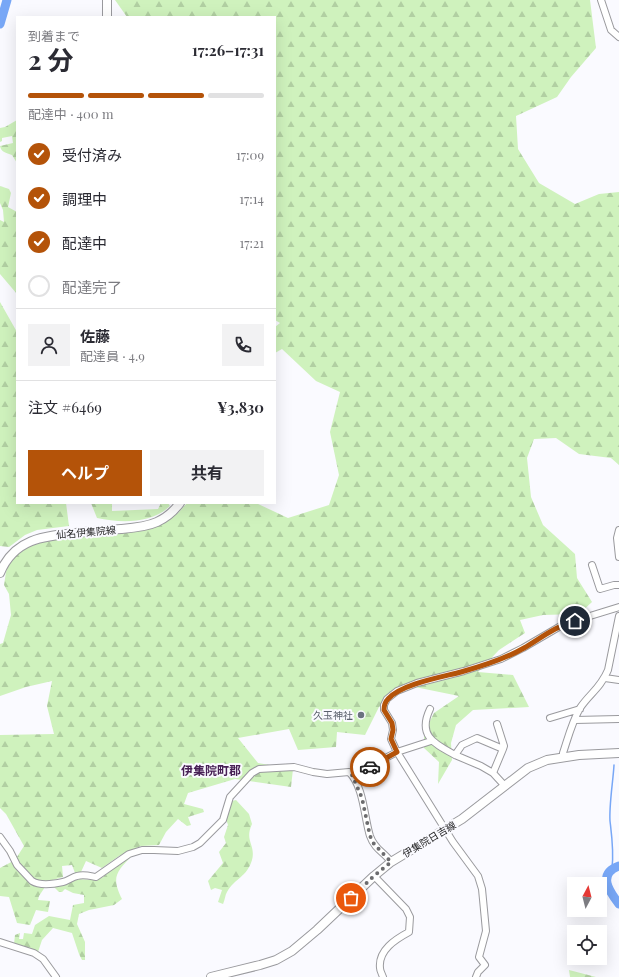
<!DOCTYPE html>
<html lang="ja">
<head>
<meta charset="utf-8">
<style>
	:root { --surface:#fff; --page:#f2f2f3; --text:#2b2b33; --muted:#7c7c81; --line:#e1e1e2; --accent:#b45309 }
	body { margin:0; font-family:"Playfair Display","Noto Sans JP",serif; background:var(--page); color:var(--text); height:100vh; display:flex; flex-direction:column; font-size:15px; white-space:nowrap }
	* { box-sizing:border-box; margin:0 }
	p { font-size:13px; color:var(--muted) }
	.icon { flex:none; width:22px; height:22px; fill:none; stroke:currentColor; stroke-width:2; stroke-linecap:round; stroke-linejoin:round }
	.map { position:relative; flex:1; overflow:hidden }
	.side { position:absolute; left:16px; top:16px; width:260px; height:488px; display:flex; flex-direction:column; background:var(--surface); border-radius:0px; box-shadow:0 4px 16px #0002 }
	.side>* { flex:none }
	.needle { width:26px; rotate:7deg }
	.controls { position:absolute; left:567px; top:877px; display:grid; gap:8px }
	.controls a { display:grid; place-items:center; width:40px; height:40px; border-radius:0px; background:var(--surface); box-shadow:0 4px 16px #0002; font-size:20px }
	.pin { position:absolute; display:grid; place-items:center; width:34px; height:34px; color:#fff; margin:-17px; border:2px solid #fff; border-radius:50%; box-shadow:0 1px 4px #0007 }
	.courier { position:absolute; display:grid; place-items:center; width:40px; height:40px; margin:-20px; border:3px solid #b45309; border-radius:50%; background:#fff; color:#222; box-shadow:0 1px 5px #0007 }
	.summary em { font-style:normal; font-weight:700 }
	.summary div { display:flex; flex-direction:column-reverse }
	.summary { display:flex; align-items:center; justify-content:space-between; height:68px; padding:0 12px }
	h1 { font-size:26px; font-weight:700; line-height:30px }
	.bar { display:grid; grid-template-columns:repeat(4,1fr); gap:6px 4px; align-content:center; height:48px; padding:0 12px }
	.bar i { height:5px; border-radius:3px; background:var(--line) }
	.bar .current { background:var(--accent) }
	.bar p { grid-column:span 4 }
	.line { display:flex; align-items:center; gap:10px; padding:0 12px; border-top:1px solid var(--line) }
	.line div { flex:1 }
	.round { display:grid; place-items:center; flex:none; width:42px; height:42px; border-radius:0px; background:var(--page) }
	ol { padding:0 12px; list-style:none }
	li { display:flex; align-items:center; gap:12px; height:44px }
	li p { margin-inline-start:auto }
	li .icon { padding:4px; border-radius:50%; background:var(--accent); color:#fff; stroke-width:4 }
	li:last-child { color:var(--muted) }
	li i { width:22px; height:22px; border:2px solid var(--line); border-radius:50% }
	.primary-button { display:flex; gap:8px; margin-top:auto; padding:8px 12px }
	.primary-button a { flex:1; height:46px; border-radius:0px; background:var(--accent); color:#fff; font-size:16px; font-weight:700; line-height:46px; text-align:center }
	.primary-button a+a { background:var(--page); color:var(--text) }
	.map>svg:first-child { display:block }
	.forest { fill:url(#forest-firs) }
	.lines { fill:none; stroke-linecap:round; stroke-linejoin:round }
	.stream { stroke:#78a7f6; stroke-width:1.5 }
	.river { stroke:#78a7f6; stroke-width:9 }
	.minor-casing { stroke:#9a9a9e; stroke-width:8 }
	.major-casing { stroke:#9a9a9e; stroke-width:10 }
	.minor { stroke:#fff; stroke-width:6 }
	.major { stroke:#fff; stroke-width:8 }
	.done { stroke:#6c6c6e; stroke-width:4; stroke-dasharray:0 7.2 }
	.route { stroke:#b45309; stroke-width:5 }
	.worship-dot { fill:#6b7280; stroke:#fafaff; stroke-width:1.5 }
	.labels { text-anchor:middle; stroke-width:4; stroke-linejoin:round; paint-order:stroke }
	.street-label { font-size:10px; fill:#1f1f20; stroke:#fafaff }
	.worship-label { font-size:10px; fill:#5b616d; stroke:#fafaff; text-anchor:end }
	.quarter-label { font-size:12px; font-weight:bold; fill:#472055; stroke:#fafaff }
</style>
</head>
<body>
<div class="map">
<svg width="619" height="977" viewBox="0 0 619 977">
	<defs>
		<pattern id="forest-firs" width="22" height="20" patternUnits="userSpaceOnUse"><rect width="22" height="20" fill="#cff2bd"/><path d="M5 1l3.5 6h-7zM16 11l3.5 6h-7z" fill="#b1cfa2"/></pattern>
	</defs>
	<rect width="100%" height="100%" fill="#fafaff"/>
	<path class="forest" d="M115,0H590L596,48L571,77L557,97L516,116L518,149L539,183L575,204L599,194L619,192V465L611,458L579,454L556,438L534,439L527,458L531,497L543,525L575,554L577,578L592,602L579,614L543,615L520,620L525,633L499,650L478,672L513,675L529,707L473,710L456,725L451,743L452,760L438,784L439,762L424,748V733L434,713L459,696L405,685L379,707L365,735L337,732L336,747L298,750L289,729L238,738L258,763L293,769L291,787L235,779L188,793L184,804L203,809L204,812L188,817L191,825L187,826L178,819L166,832L159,845L141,846L119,856L102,868L86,861L81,872L75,873L72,865L62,866L63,877L49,881L39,896L38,900L50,901L48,912L36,910L30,925L17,923L9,897L0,896V868L15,860L24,846L6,814L0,808V735L54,734L47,706L52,681L26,687L0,696V644L3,643L11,615L9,594L4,585L6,572L10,560L25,547L41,539L161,523L178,513L187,503H256L288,518L329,505L339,475L330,432L340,392L316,381L282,349L275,353V327L280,323L275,320V17H127Z
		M17,120V163L12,155C6,153 1,152 0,146L13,143L12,136L2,138V141L0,142V128L5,127Z
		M0,186L9,189L11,193L8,207L17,212V294L0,274V220L4,222L3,210L0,203Z
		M0,302L17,332V503H66L69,526L37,530L25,535L9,547L0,546Z
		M91,503H112V511L158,509L161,503H168L170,506C151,524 121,523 97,518Z
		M236,800L249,814L252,824C244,841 256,845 252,860C247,877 235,878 227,892C225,895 225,900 223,904L218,902L222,890L215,888L211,890L208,881L223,863L219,852L226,843L224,837L228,825L226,819L232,801Z
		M133,855C116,872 111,877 122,899L114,905L89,910L79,914L77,924L85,942V960H82L79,954L72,933L53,928L42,940L38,952L14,944L15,935L20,933L19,939H23L24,933L32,934L35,925L49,916L70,920L73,905L84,903V895L73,893L65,889L62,892H59L53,886L76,879L96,880L103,877L119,863Z
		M569,970L596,977H570Z"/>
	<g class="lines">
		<path class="stream" d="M612,868C614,851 612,838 610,821C609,805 613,782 614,765"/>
		<path class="river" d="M0,24L7,0
			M619,866C597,874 609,891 619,904"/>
		<g class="minor-casing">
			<path id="minor" d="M601,0L611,30L619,37
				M619,530L617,538L619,557
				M592,565L600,589L614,585H619
				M605,678L619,680
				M430,709C417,736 435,744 455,755
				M550,718L580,709
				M575,720L619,719
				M497,724L504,746L503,749
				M563,757V753C568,738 572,722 580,708C590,693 600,689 608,670L619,616
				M493,773L481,766L455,755L462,745L477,738L503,749L493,773L504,785
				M353,775L397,752L431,741
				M0,837L10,851L17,865L32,881C40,886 54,884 63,882C68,881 72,877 77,876C84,874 90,876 96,877L129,854L142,850H154L178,851L193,847L200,843L223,820L230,797L252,773L259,769L294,767L313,772L327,774L349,772C364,787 364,817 370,836C375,850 384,852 391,862
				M374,876L406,909L410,917L409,932C396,939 378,950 380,968C380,971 382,974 383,977
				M0,942L34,953L43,959L56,977
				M476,977L478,972L485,965L479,957L486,931L482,889L478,876L453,842L397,752L391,739L393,730L392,723L384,710V705L387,699L397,691L417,683L464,671L501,659L523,648L564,624L619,607"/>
		</g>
		<g class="major-casing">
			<path id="major" d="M107,17V0
				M0,573C14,539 43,536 76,533C91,531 106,530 121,529C133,528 146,527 157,522C166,518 174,511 180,503
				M211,977L260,965L276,960L292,951L317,930L374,876L391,862L462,819L528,768L547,760L579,755L619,753"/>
		</g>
		<use href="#minor" class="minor"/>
		<use href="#major" class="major"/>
	</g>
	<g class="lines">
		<path class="done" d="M351,898L374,876L391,862L374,844L370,836L362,798L352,775L370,767"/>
		<path class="route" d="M370,767L397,752L391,739L393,730L392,723L384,710C384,706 385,702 388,699C401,684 442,677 461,672C483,666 505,659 524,648C541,638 556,626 575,621"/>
	</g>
	<circle class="worship-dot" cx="361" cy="715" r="4"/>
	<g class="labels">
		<g class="street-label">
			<text transform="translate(86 532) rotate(-5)" y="4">仙名伊集院線</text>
			<text transform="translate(429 839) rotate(-31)" y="4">伊集院日吉線</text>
		</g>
		<g class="worship-label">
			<text x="353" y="719">久玉神社</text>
		</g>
		<g class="quarter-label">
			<text x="211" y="775">伊集院町郡</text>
		</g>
	</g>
</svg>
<div class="controls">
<a><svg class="needle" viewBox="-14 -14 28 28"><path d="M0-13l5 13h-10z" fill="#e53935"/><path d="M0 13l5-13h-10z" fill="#7c7c81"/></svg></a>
<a><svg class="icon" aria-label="locate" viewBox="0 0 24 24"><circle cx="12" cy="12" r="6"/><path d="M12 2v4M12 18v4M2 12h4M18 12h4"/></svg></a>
</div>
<div class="pin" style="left:351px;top:898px;background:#ea580c"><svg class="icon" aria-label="bag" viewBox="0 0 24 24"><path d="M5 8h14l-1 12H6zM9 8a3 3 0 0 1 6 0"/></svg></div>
<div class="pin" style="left:575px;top:621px;background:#1f2937"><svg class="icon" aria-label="home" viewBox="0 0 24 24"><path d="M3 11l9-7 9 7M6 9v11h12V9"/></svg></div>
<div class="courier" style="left:370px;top:767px"><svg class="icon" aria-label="car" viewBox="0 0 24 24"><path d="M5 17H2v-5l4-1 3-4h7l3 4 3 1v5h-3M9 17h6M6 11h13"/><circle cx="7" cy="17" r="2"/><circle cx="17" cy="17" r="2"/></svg></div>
<section class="side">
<div class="summary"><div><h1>2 分</h1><p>到着まで</p></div><em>17:26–17:31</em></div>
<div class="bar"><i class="current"></i><i class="current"></i><i class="current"></i><i></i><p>配達中 · 400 m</p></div>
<ol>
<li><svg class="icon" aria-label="check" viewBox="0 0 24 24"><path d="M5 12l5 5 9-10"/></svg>受付済み<p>17:09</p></li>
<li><svg class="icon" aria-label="check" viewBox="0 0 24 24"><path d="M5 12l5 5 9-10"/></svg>調理中<p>17:14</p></li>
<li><svg class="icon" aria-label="check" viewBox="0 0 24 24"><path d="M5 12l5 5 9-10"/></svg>配達中<p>17:21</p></li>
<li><i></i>配達完了</li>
</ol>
<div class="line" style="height:72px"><a class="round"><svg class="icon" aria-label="person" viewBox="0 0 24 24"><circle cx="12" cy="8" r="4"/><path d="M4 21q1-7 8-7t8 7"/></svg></a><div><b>佐藤</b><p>配達員 · 4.9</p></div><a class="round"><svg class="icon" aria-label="phone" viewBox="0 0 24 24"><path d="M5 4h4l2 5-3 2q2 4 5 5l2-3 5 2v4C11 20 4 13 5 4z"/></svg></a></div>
<div class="line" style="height:52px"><div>注文 #6469</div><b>¥3,830</b></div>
<div class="primary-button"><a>ヘルプ</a><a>共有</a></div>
</section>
</div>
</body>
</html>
